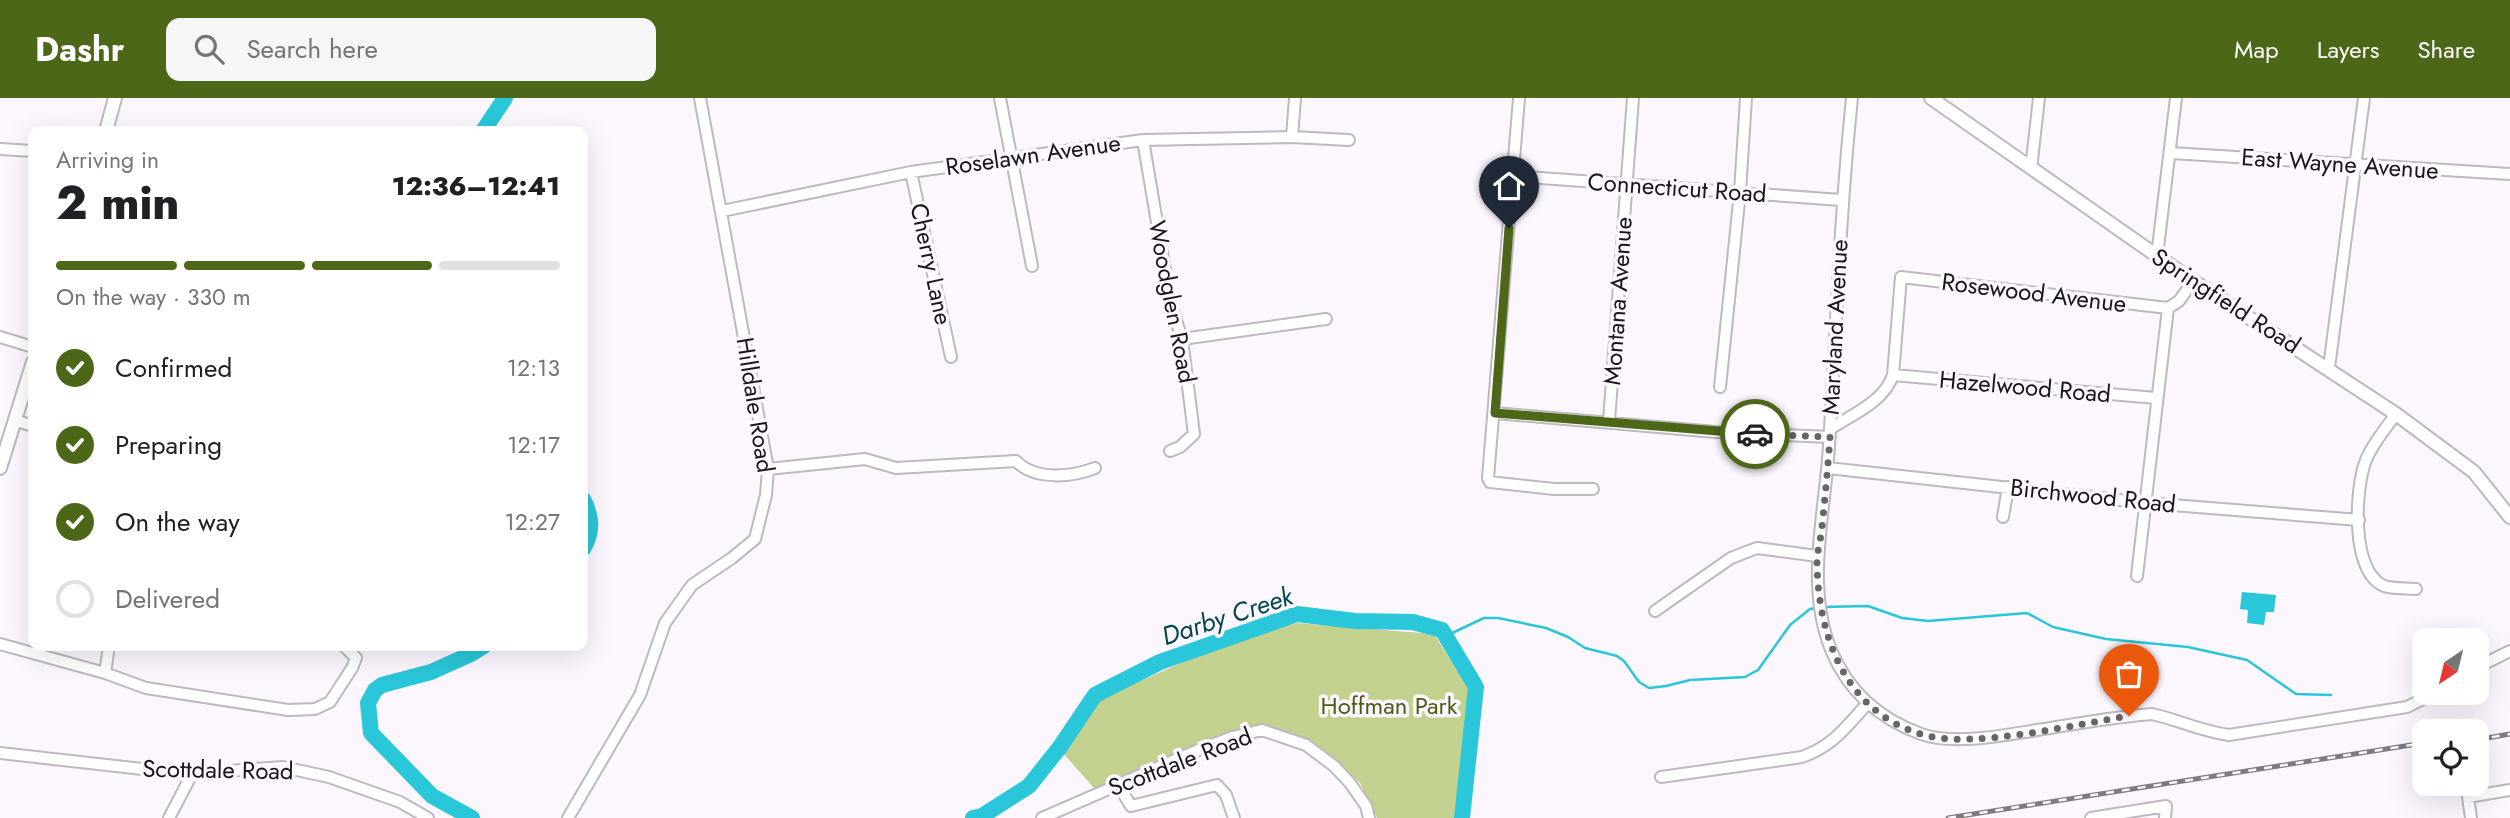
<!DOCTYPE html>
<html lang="en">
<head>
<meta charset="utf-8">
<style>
	:root { --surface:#fff; --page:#f6f6f6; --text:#202124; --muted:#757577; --line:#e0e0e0; --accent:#4d6719 }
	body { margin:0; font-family:Jost,sans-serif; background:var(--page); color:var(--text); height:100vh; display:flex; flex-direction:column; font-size:26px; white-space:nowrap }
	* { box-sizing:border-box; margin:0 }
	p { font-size:23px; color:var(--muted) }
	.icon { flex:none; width:38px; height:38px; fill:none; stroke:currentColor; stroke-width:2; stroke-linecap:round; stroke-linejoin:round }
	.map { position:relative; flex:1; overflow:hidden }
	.drawer { position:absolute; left:28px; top:28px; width:560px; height:525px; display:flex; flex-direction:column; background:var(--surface); border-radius:14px; box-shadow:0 7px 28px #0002 }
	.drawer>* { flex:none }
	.needle { width:46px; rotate:215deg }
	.tools { position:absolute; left:2412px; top:530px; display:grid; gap:14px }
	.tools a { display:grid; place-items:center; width:77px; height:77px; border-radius:14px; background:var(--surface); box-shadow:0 7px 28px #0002; font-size:35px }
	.pin { position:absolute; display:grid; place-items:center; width:60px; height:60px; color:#fff; margin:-72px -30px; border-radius:50% 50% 50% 0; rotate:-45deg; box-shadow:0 0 7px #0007 }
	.pin .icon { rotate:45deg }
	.courier { position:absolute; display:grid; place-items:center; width:70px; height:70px; margin:-35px; border:5px solid #4d6719; border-radius:50%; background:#fff; color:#222; box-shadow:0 2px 9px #0007 }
	.head em { font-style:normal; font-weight:800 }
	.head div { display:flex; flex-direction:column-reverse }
	.head { display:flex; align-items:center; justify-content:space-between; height:119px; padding:0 28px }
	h1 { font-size:46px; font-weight:800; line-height:52px }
	.bar { display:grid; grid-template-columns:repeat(4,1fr); gap:10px 7px; align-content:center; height:84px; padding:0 28px }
	.bar i { height:9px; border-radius:5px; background:var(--line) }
	.bar .current { background:var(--accent) }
	.bar p { grid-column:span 4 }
	ol { padding:0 28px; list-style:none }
	li { display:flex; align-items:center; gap:21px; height:77px }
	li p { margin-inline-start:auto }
	li .icon { padding:7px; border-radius:50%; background:var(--accent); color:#fff; stroke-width:4 }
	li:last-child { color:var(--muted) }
	li i { width:38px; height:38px; border:4px solid var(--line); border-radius:50% }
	header { display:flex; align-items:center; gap:42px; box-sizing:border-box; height:98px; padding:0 35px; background:var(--accent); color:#fff }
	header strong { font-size:33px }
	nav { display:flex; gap:38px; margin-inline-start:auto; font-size:24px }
	.search { width:490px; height:63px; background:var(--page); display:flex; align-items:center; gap:18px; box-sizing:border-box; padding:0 24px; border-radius:14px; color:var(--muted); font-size:26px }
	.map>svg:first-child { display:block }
	.green { fill:#c3d18e }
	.water { fill:#2ac6d9 }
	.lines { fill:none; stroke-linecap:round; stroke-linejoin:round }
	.stream { stroke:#2ac6d9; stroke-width:2.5 }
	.river { stroke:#2ac6d9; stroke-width:16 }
	.minor-casing { stroke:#bdb9bf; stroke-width:14 }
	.major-casing { stroke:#bdb9bf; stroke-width:16 }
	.minor { stroke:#fff; stroke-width:10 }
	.major { stroke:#fff; stroke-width:12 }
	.rail-casing { stroke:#7e7b7f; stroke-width:5 }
	.rail { stroke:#fcf7fe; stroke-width:2.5; stroke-dasharray:8; stroke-linecap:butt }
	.done { stroke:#686568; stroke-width:7; stroke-dasharray:0 12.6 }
	.route { stroke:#4d6719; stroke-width:9 }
	.labels { text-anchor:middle; stroke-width:7; stroke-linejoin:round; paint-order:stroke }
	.street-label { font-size:24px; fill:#181618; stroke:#fcf7fe }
	.park-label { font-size:24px; fill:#4f5a15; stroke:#fcf7fe }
	.water-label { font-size:26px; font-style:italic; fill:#02464e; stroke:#fcf7fe }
</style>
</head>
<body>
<header>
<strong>Dashr</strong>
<div class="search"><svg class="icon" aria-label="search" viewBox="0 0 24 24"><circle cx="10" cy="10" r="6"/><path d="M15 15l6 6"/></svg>Search here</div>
<nav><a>Map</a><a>Layers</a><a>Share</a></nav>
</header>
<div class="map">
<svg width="2510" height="720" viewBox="0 0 2510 720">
	<rect width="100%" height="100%" fill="#fcf7fe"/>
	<path class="green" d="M1297,525L1434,536L1470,593L1456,720H1377L1360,685L1328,655L1309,646L1253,629L1094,690L1061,653L1099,601L1220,548Z"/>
	<path class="water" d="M2242,494L2276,497L2274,514H2266L2264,527L2247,525L2248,512L2240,511Z"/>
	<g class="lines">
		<path class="stream" d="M1822,509L1868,508L1902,520L1928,523L2027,515L2053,529L2106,541L2188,549L2247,562L2296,596L2331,597
			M1446,538L1484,520H1498L1546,530L1568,539L1585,550L1617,558L1624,563L1639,584L1649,590L1666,588L1690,582L1745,579L1758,572L1790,527L1810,511L1816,510"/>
		<path class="river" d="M483,33L505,0
			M583,401C592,418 593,435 583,451
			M472,720L432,698L371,635L368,605L375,592L382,587L431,574L471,556L484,548
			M973,720L982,718L1029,688L1060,649L1095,597L1160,564L1297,516L1355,523L1413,524L1442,532L1476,589L1462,720"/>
		<g class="minor-casing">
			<path id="minor" d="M1000,0L1032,168
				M1519,0L1488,380L1490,384L1554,391H1593
				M1852,0C1840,116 1836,232 1829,348C1825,416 1805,487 1831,552C1848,593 1880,621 1921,636C1952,647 2000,638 2031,633C2071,627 2111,619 2152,616C2179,622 2200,633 2229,637L2407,609L2435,595
				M1292,39L1295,0
				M1143,42L1171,207L1182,241L1194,336L1180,349L1170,353
				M0,51L33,53
				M2171,55L2510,76
				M2031,71L2039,0
				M911,74L951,259
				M1513,78L1841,102
				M722,113L911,74L1143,42L1292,39L1349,42
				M2157,158L2176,0
				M0,239L33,249
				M1182,241L1326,221
				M2329,270L2364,0
				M1893,277L2156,300
				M1720,289L1740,94L1746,0
				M1495,315L1716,334L1830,339
				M2396,316C2386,330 2373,345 2366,362C2355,389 2350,474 2384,488C2393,491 2407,490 2416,491
				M14,322L33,328
				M1609,323L1633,0
				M1830,331C1853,316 1884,304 1893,277L1901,179L2168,210
				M1828,370L2147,405L2359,422
				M768,371L865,361L896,370L1016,363C1035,383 1072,379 1095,370
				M2003,419L2008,389
				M2137,478L2168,210L2179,203L2193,183
				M1655,513L1731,460L1757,450L1817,458
				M0,546L105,575L146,590L288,612L315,611L330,604L352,570L356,560L344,548
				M2476,570L2510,553
				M105,575L109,548
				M0,655L187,676L283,669L329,679L400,704L428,720
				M1661,679L1802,659C1833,648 1845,630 1867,606
				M1118,687L1131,708L1217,687L1226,697L1234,720
				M169,720L192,676
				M568,720L640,597L665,525L692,487L732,460L755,441L766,397L768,371L700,0
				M1042,720L1196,653L1233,639L1262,632L1306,647L1334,668L1350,685L1366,708L1369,720
				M2091,720L2166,708L2165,720
				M2471,720L2468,699L2510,692"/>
		</g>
		<g class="major-casing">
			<path id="major" d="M1931,0L2193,183L2396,316L2474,374L2510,419
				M106,33L115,0
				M0,370L33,264"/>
		</g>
		<use href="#minor" class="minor"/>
		<use href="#major" class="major"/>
		<g class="rail-casing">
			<path id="rail" d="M2476,642L2510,636
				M1948,720L2424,645"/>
		</g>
		<use href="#rail" class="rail"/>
	</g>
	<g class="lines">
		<path class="done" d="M1755,336L1830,339C1828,369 1825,399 1822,429C1821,440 1818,450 1817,461C1817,535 1844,615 1924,637C1973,651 2076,626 2129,618"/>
		<path class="route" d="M1509,130L1495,315L1755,336"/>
	</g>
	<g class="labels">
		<g class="street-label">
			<text transform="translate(1033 57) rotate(-8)" y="8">Roselawn Avenue</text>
			<text transform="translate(2340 66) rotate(4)" y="8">East Wayne Avenue</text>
			<text transform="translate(1677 90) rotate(4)" y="8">Connecticut Road</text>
			<text transform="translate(931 166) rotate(78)" y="8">Cherry Lane</text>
			<text transform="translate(2034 195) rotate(7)" y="8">Rosewood Avenue</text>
			<text transform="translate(1618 203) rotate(-86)" y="8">Montana Avenue</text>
			<text transform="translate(2226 203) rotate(33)" y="8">Springfield Road</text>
			<text transform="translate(1172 204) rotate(79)" y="8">Woodglen Road</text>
			<text transform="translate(1835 229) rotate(-87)" y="8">Maryland Avenue</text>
			<text transform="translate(2025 289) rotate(5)" y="8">Hazelwood Road</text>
			<text transform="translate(755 307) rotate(81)" y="8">Hilldale Road</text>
			<text transform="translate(2093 398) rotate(6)" y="8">Birchwood Road</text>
			<text transform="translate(1180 664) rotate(-21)" y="8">Scottdale Road</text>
			<text transform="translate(218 672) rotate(1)" y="8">Scottdale Road</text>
		</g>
		<g class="park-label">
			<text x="1389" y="616">Hoffman Park</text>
		</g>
		<g class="water-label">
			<text transform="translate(1227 518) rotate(-18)" y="9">Darby Creek</text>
		</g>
	</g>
</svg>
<div class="tools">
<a><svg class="needle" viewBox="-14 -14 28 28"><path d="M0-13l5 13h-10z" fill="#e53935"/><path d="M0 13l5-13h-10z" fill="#757577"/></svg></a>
<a><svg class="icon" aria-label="locate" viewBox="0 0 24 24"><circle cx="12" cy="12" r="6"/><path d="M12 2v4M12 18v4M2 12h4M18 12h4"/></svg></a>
</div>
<div class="pin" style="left:2129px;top:618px;background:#ea580c"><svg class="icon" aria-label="bag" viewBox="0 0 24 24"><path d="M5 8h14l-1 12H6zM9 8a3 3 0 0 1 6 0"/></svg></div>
<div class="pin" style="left:1509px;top:130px;background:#1f2937"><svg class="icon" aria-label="home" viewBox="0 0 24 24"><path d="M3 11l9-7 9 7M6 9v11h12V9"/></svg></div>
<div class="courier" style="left:1755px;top:336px"><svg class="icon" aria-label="car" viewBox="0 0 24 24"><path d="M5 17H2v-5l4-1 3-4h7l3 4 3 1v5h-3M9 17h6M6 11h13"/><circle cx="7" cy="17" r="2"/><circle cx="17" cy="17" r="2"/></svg></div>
<section class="drawer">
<div class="head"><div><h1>2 min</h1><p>Arriving in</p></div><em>12:36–12:41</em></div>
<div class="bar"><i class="current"></i><i class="current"></i><i class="current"></i><i></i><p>On the way · 330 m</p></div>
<ol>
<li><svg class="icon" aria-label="check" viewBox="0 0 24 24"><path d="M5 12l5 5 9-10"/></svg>Confirmed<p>12:13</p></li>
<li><svg class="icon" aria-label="check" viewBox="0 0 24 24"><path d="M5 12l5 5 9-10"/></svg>Preparing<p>12:17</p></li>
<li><svg class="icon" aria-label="check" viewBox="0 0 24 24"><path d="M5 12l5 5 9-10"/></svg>On the way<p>12:27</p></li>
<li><i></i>Delivered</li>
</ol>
</section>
</div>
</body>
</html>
